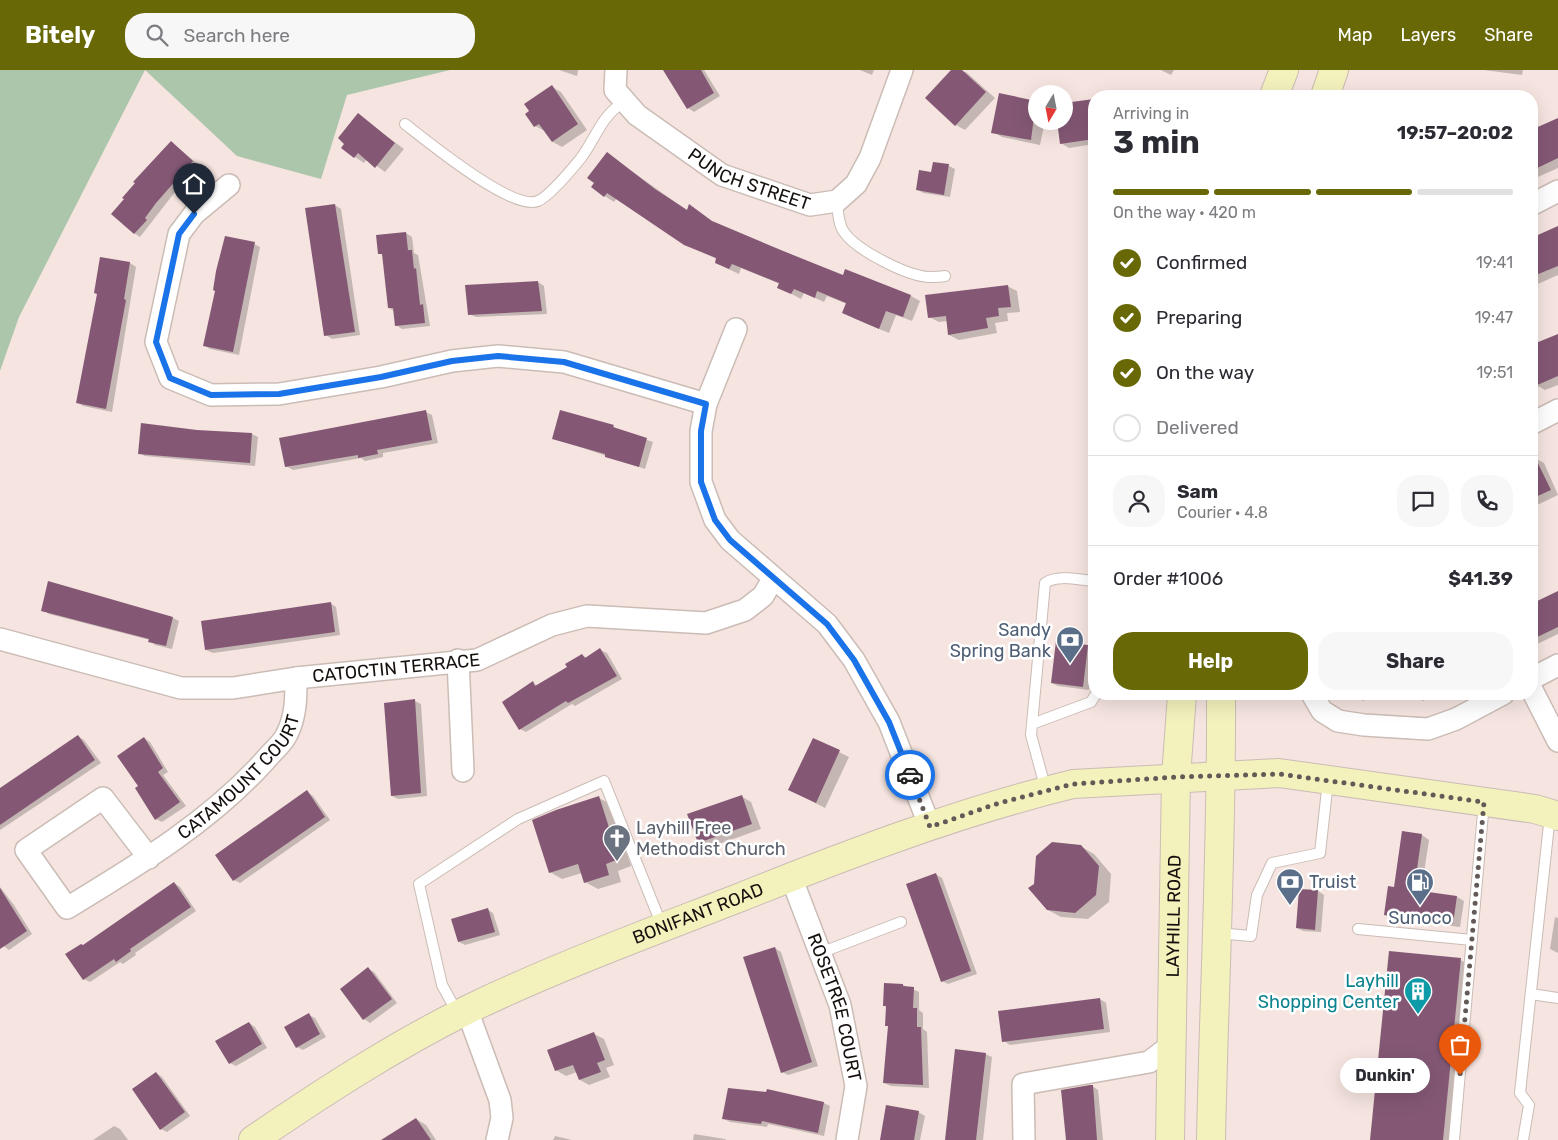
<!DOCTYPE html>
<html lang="en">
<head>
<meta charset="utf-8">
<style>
	:root { --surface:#fff; --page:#f7f7f7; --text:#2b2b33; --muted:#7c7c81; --line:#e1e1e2; --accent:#686906 }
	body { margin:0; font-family:Rubik,sans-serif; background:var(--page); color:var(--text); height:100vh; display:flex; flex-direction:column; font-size:19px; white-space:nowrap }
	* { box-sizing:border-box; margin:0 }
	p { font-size:16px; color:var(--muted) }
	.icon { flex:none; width:28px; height:28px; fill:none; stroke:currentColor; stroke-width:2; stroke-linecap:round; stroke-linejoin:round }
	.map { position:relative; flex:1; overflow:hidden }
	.side { position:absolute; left:1088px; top:20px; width:450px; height:610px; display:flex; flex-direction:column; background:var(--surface); border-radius:20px; box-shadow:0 5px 20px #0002 }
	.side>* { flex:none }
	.needle { width:32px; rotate:190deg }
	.controls { position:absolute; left:1028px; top:15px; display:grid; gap:10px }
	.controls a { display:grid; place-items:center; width:45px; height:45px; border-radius:50%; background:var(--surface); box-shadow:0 5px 20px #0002; font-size:25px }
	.pin { position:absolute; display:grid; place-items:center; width:42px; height:42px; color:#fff; margin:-51px -21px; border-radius:50% 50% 50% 0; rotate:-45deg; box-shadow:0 0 5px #0007 }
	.pin .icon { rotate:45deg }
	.courier { position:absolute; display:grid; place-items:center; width:50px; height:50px; margin:-25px; border:4px solid #1a73e8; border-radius:50%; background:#fff; color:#222; box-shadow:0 1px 6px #0007 }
	.bubble { position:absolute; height:35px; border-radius:18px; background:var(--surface); box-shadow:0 5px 20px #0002; font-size:16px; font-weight:700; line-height:35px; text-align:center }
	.head em { font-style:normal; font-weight:700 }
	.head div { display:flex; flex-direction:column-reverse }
	.head { display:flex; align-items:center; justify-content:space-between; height:85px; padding:0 25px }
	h1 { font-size:32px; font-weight:700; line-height:38px }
	.bar { display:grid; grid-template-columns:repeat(4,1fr); gap:8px 5px; align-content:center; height:60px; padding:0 25px }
	.bar i { height:6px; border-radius:4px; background:var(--line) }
	.bar .active { background:var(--accent) }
	.bar p { grid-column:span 4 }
	.line { display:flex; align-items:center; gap:12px; padding:0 25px; border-top:1px solid var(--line) }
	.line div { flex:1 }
	.round { display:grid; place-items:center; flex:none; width:52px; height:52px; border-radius:20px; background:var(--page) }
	ol { padding:0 25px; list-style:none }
	li { display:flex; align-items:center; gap:15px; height:55px }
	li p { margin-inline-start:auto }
	li .icon { padding:5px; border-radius:50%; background:var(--accent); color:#fff; stroke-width:4 }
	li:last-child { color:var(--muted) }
	li i { width:28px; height:28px; border:2px solid var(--line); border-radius:50% }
	.cta { display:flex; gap:10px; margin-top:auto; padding:10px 25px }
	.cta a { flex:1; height:58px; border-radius:20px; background:var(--accent); color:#fff; font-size:20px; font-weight:700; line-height:58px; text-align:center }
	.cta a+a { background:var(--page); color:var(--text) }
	header { display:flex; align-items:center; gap:30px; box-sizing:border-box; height:70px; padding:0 25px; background:var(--accent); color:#fff }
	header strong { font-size:24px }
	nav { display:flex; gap:28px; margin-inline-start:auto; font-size:18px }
	.search { width:350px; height:45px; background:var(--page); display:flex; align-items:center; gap:12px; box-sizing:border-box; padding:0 18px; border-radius:20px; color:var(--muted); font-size:19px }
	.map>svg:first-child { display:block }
	.green { fill:#acc6ab }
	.shadow { fill:#0003 }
	.building { fill:#845875 }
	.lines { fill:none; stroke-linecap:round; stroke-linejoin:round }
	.service-casing { stroke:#cbbcb6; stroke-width:12 }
	.minor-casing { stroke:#cbbcb6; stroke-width:24 }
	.secondary-casing { stroke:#cbbcb6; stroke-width:30 }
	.service { stroke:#fff; stroke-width:10 }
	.minor { stroke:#fff; stroke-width:21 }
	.secondary { stroke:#f3f2bd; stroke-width:28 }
	.done { stroke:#635a57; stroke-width:5; stroke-dasharray:0 9 }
	.route { stroke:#1a73e8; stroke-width:6 }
	.labels { text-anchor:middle; stroke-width:5; stroke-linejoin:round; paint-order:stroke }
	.street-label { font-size:18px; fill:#15100e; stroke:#fff }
	.service-label { font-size:18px; fill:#4e5e75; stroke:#fff; text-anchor:end }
	.worship-label { font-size:18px; fill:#5b616d; stroke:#fff; text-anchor:start }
	.culture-label { font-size:18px; fill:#0d838f; stroke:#fff; text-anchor:end }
</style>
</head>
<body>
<header>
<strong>Bitely</strong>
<div class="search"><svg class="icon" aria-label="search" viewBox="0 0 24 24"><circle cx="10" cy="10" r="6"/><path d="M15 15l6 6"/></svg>Search here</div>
<nav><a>Map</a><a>Layers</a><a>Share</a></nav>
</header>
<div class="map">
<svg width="1558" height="1070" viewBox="0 0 1558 1070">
	<rect width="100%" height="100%" fill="#f5e4df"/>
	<path class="green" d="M0,0H145L19,247L0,301Z
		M145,0H450L347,25L321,109L237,86Z"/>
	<path class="shadow" d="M559,0H578L577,6Z
		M665,0H704L720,26L694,42L688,38Z
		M860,0H874L872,5Z
		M953,0L966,2L995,28L965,60L956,55Z
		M1161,0H1174L1171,5Z
		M1484,0H1523L1522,5Z
		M552,17L561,22L587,60L562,77L553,72L545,61L535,56Z
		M1000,25L1036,32V51H1045L1040,75L1002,67L993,62Z
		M1094,30V74L1069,78L1061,73L1064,35Z
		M358,45L404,79L385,102L367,89L364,93L355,87Z
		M1558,49V98L1531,110V61Z
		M171,72L199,95L175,122L140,167L134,163Z
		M607,84L688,141L843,206L846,201L911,226L920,231L912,251L896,245L889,263L853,248L847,234L827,226L824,232L804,223L801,229L778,217L780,214L741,198L739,204L726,198L716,192L717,189L685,174L617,128L614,132L605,126Z
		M949,96L955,99L950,127L923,123L917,119L932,103Z
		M335,135L341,139L360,265L332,269L326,265Z
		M1558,158V205L1531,217V169Z
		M406,163L412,167L414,183L418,185L430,256L402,259L396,255L394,241L389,238L383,185L379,183Z
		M254,174L260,177L239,285L210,279L204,275Z
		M101,188L130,193L136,197L112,342L83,336L77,332L98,224Z
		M538,212L544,216L547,244L476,247L469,244Z
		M1007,216L1017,221L1020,242L1007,243L1008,251L995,253L997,263L959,270L949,265L948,251L939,252L929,247Z
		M1558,265V315L1545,320L1536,315Z
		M426,342L432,345L438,373L383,383V387L365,391L361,388L293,400L286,396Z
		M613,356L619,361L653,372L645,399L553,368Z
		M197,362L252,364L258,367L255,396L145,386L139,383Z
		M1535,388L1544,393L1558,425L1531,438V390Z
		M49,513L173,548L179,551L172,579L155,575L150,570L49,544L43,540Z
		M1558,522V564L1531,577V535Z
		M330,533L336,537L340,565L213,583L206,580Z
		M1057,572L1088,576L1094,579L1089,620L1058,616L1052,613Z
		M600,580L607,583L622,609L575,636L572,634L526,662L520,659L533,613L538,616L568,597L582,585L587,588Z
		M1354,624H1377L1363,631Z
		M1415,624H1438L1423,631Z
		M415,631L421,634L427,726L398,729L392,726Z
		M78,666L84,670L101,693L0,760V720Z
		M144,668L150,672L168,702L163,705L186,736L162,752L156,749L140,716Z
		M813,669L849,687L825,738L790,720Z
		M307,722L313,726L330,750L240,813L234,810Z
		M741,726L751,732L761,759L708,778L699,772Z
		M599,728L612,735L631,796L618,801L621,812L598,819L585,812L582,803L562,809L550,802Z
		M1422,765L1429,770L1421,822L1457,827L1464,831L1460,857L1392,849L1385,845L1395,818Z
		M1080,776L1094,784L1111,804L1109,832L1088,849L1061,847L1048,840Z
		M935,804L942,808L977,904L948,914L942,911Z
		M174,813L180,817L196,841L135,883L136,885L123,894L120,892L90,912L84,909L83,876Z
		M0,817L14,835L32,864L9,880L0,873Z
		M1300,820L1318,821L1324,825L1321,862L1303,861L1297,858Z
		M487,839L493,843L500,865L465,875L459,872Z
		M1555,847L1558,848V883L1550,879Z
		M775,878L781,882L818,996L788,1005L782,1002Z
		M1460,890L1467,893L1450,1070H1371Z
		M368,899L374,902L397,933L370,953L364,949Z
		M903,915L919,922V940L923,943V959L927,962L929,1018L891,1016L884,1013L889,957L886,955L887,937L884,936Z
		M1100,929L1106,933L1110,962L1010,975L1004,971Z
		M309,945L315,948L326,967L303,980L297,977Z
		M249,953L255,957L267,978L236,996L230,993Z
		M594,964L604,969L614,995L606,998L610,1007L589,1015L580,1010L577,1002L566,1006L556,1000Z
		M985,984L992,987L983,1070H946Z
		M156,1003L162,1007L190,1046L167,1062L161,1059Z
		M1092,1016L1098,1020L1103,1070H1067Z
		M824,1033L830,1036L824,1066L768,1054L767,1057L730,1052L724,1049Z
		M918,1042L925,1046L920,1070H882Z
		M416,1049L426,1055L436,1070H384Z
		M114,1056L120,1059L128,1070H93Z
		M694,1064L725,1069L726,1070H693Z
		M555,1066L572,1070H553Z"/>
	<path class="building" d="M663,0H701L714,23L687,39Z
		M951,0H962L986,22L955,56L925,28Z
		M552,15L578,54L552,72L539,54L534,57L525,44L529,41L524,34Z
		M999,23L1036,31L1031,70L991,63Z
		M1094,29V69L1060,74L1057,51H1064V33Z
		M358,43L395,73L375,98L358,83L354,88L341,78L344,74L338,68Z
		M1558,48V88L1531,101V60Z
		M171,71L193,91L156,133L145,148L147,150L134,164L111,144L124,129L122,128L135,113L133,112Z
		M607,82L655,119L687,140L689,134L712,151L783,181L843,205L845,199L911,225L903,247L886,241L879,259L842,243L846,233L817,221L815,228L794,219L791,224L777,218L779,213L732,194L729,199L715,193L716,188L684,175L607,123L604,127L591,117L594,113L587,108Z
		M933,92L949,94L944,125L916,120L919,100L931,102Z
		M335,134L355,262L324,266L305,138Z
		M1558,156V196L1531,207V168Z
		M406,162L408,180H412L414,199L416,198L420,235L423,234L425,253L395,256L393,238H388L382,184H378L376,165Z
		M225,166L255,172L233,282L203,276L215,221L213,220L216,201Z
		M100,187L130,192L124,229L126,230L106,339L76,333L97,224L94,223Z
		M538,211L542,241L468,245L465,215Z
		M1008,215L1011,237L998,238L999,246L986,248L988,258L948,265L946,246L928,248L925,225Z
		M1558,264V306L1535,316L1531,307V275Z
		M426,340L432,370L377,380L378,384L358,388V385L285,397L279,368Z
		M560,340L614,355L613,357L647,368L639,397L605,387V384L552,369Z
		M141,353L197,360L252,363L250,393L138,384Z
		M1531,379L1551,420L1531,429Z
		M48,511L173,547L166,576L148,572L149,569L41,541Z
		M1558,521V557L1531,570V534Z
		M331,532L335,562L205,580L201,551Z
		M1056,571L1088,575L1083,617L1051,613Z
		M600,578L617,606L568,633L566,631L519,660L502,632L533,611L535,616L567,597L565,594L582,584L585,588Z
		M415,629L421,723L391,726L384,633Z
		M78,665L95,690L0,755V718Z
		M144,667L163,698L158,702L180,732L155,750L135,718L138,716L117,686Z
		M813,668L840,680L816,733L788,720Z
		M307,720L325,747L233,811L215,785Z
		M742,725L752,754L698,773L687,744Z
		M599,726L619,789L606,794L609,805L584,813L578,794L549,803L532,750L556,740Z
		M1402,761L1422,764L1414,820L1457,826L1453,854L1384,845L1388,816L1394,817Z
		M1052,772L1081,775L1099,796L1096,825L1075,843L1047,840L1028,818L1034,814L1036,786Z
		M936,803L971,901L941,912L906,814Z
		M174,812L191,837L130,879L131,881L116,892L114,889L83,910L65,884L81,874L83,875Z
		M0,818L27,861L0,879Z
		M1299,819L1318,820L1315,860L1296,858Z
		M488,838L495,862L458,872L451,849Z
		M775,877L812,992L781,1003L743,887Z
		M1389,881L1461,888L1443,1070H1370Z
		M368,897L392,929L363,950L340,919Z
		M884,913L903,914V916L914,917L913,938H917V957H921L923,1015L883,1013L888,956H885L886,936H883Z
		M1100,928L1104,959L1002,972L998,941Z
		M309,943L320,964L296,978L284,957Z
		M249,952L262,974L229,994L215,971Z
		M594,962L605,990L597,993L601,1002L579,1010L573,995L555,1001L547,980Z
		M955,979L986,983L976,1070H945Z
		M156,1002L185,1042L160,1060L132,1019Z
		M1090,1015H1093L1097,1070H1066L1061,1020Z
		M728,1018L766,1022L767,1019L824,1032L818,1063L762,1051L761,1054L722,1049Z
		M886,1035L919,1041L914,1070H880Z
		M416,1048L431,1070H381Z"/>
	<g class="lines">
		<g class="service-casing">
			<path id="service" d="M405,54C427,71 513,142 538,131C551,125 572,99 581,88C597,66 601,46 625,31
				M837,131C838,141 838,154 844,162C856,180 907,206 929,207C934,207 940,207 945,206
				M1032,654L1091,632L1096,624
				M1046,720L1031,665L1045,513C1058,504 1079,510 1094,511
				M1358,859L1472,870
				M1217,863L1251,866L1257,825L1272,793L1320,783L1328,711
				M820,883L901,852
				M1531,924L1558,928
				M458,944L442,915L419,814L518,749L604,711L662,856
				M1454,1070L1484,732
				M1523,1070L1529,1035L1520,1023L1550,745"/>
		</g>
		<g class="minor-casing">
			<g id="minor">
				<path id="s1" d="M616,0L615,20L637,45L722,105L810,135L837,131L856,114L870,88L902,0"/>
				<path d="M229,115L194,144L179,164L156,272L170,308L211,325L279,324L381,307L452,291L498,286L564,292L706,334"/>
				<path d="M1531,135L1558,121"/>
				<path d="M736,259L706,334L701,361V412L715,450L730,470L827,554L854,590L889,652L930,757"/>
				<path d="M1531,354L1558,340"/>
				<path id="s2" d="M0,569L181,618H233L296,608L477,590L552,555L587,546L706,553L745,540L763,526L773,509"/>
				<path d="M458,590L463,701"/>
				<path d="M1531,609L1558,595"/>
				<path d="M1531,618L1558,671"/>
				<path d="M1312,624L1322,641L1338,651L1364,655L1428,659L1456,649L1503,624"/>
				<path id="s3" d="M149,788L103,728L26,780L67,838C138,795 213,750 268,687C274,680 283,673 287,664C296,646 296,628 296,608"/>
				<path id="s4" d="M791,807L840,935L856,1016L847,1070"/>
				<path d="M467,940L500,1030L502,1048L497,1070"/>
				<path d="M1024,1070L1023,1014L1149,992L1173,974"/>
			</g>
		</g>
		<g class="secondary-casing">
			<g id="secondary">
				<path d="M1274,26L1284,0"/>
				<path d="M1325,26L1334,0"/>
				<path id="s5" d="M253,1070C322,1023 394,976 469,939C556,897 646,864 736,829C846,785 958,742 1073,714L1279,703L1535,739L1558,746"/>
				<path id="s6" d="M1170,1070L1176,707L1182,624"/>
				<path d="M1211,1070C1214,921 1222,773 1221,624"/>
			</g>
		</g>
		<use href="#service" class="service"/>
		<use href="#minor" class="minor"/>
		<use href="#secondary" class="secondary"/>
	</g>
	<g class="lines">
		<path class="done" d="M910,705L930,757L999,733L1073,714L1176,707L1279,704L1484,732L1460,1005"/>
		<path class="route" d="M194,144L179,164L156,272L170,308L211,325L279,324L381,307L452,291L498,286L564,292L706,334L701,361V412L715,450L730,470L827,554L854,590L889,652L910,705"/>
	</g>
	<defs>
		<g id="bank-pin" transform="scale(1.4375)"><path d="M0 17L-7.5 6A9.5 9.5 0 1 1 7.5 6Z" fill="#5c6f8a" stroke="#fff"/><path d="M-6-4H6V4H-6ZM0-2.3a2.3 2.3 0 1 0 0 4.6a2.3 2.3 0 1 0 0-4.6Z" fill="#fff"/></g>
		<g id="church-pin" transform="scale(1.4375)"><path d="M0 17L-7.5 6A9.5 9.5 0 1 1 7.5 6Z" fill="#6b7280" stroke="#fff"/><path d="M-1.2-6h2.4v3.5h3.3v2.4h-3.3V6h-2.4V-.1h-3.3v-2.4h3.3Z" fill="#fff"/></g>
		<g id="fuel-pin" transform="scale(1.4375)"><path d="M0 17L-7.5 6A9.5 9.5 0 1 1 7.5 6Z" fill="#5c6f8a" stroke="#fff"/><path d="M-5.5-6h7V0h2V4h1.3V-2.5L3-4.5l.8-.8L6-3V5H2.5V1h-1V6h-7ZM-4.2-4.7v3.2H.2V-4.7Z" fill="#fff"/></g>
		<g id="building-pin" transform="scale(1.4375)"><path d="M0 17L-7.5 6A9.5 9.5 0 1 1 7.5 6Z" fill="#0f9aa8" stroke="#fff"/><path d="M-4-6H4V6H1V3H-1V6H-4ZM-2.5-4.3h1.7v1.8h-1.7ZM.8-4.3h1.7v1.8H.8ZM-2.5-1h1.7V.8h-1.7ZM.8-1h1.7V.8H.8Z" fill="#fff"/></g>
	</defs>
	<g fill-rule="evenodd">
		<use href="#bank-pin" x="1070" y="570"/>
		<use href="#church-pin" x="617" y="768"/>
		<use href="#bank-pin" x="1290" y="812"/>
		<use href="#fuel-pin" x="1420" y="812"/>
		<use href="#building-pin" x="1418" y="921"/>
	</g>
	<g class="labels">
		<g class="street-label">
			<text dy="6" stroke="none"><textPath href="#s1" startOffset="184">PUNCH STREET</textPath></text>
			<text dy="6" stroke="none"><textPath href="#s2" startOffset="404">CATOCTIN TERRACE</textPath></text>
			<text dy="6" stroke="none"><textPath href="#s3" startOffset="458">CATAMOUNT COURT</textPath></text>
			<text dy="6" stroke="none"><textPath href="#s5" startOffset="501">BONIFANT ROAD</textPath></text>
			<text dy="6" stroke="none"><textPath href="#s6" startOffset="224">LAYHILL ROAD</textPath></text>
			<text dy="6" stroke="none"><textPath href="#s4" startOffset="138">ROSETREE COURT</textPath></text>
		</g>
		<g class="service-label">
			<text x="1051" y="566">Sandy<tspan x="1051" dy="21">Spring Bank</tspan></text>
			<text x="1309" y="818" text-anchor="start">Truist</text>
			<text x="1420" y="854" text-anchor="middle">Sunoco</text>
		</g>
		<g class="worship-label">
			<text x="636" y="764">Layhill Free<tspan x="636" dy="21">Methodist Church</tspan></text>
		</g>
		<g class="culture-label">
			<text x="1399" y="917">Layhill<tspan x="1399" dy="21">Shopping Center</tspan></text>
		</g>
	</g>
</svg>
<div class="controls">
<a><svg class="needle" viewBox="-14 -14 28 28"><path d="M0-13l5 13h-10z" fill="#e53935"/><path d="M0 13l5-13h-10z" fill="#7c7c81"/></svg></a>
</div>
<div class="pin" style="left:1460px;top:1005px;background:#ea580c"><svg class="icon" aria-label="bag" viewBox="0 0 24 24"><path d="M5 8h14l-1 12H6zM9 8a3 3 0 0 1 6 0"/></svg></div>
<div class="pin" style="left:194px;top:144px;background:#1f2937"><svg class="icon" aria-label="home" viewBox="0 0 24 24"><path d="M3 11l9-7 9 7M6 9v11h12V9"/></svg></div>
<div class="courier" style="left:910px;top:705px"><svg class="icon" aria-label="car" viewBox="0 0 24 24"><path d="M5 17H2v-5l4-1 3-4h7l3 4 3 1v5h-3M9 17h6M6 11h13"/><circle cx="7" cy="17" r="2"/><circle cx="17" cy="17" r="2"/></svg></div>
<div class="bubble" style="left:1340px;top:988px;width:90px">Dunkin'</div>
<section class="side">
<div class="head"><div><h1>3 min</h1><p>Arriving in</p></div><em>19:57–20:02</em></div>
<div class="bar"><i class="active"></i><i class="active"></i><i class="active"></i><i></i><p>On the way · 420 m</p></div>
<ol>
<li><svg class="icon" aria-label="check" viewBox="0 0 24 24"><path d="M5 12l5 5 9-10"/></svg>Confirmed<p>19:41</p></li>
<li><svg class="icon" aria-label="check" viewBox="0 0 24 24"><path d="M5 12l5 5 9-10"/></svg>Preparing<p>19:47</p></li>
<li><svg class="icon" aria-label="check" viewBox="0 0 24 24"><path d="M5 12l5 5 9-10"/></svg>On the way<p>19:51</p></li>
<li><i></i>Delivered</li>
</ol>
<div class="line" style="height:90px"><a class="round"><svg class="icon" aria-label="person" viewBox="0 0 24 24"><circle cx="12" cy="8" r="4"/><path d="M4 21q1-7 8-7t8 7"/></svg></a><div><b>Sam</b><p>Courier · 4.8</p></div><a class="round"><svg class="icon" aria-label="chat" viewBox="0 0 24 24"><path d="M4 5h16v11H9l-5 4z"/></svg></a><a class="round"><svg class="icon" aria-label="phone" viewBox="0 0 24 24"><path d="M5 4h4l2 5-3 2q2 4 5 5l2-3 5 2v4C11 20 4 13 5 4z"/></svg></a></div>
<div class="line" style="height:65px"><div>Order #1006</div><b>$41.39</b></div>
<div class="cta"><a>Help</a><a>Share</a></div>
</section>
</div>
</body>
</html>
